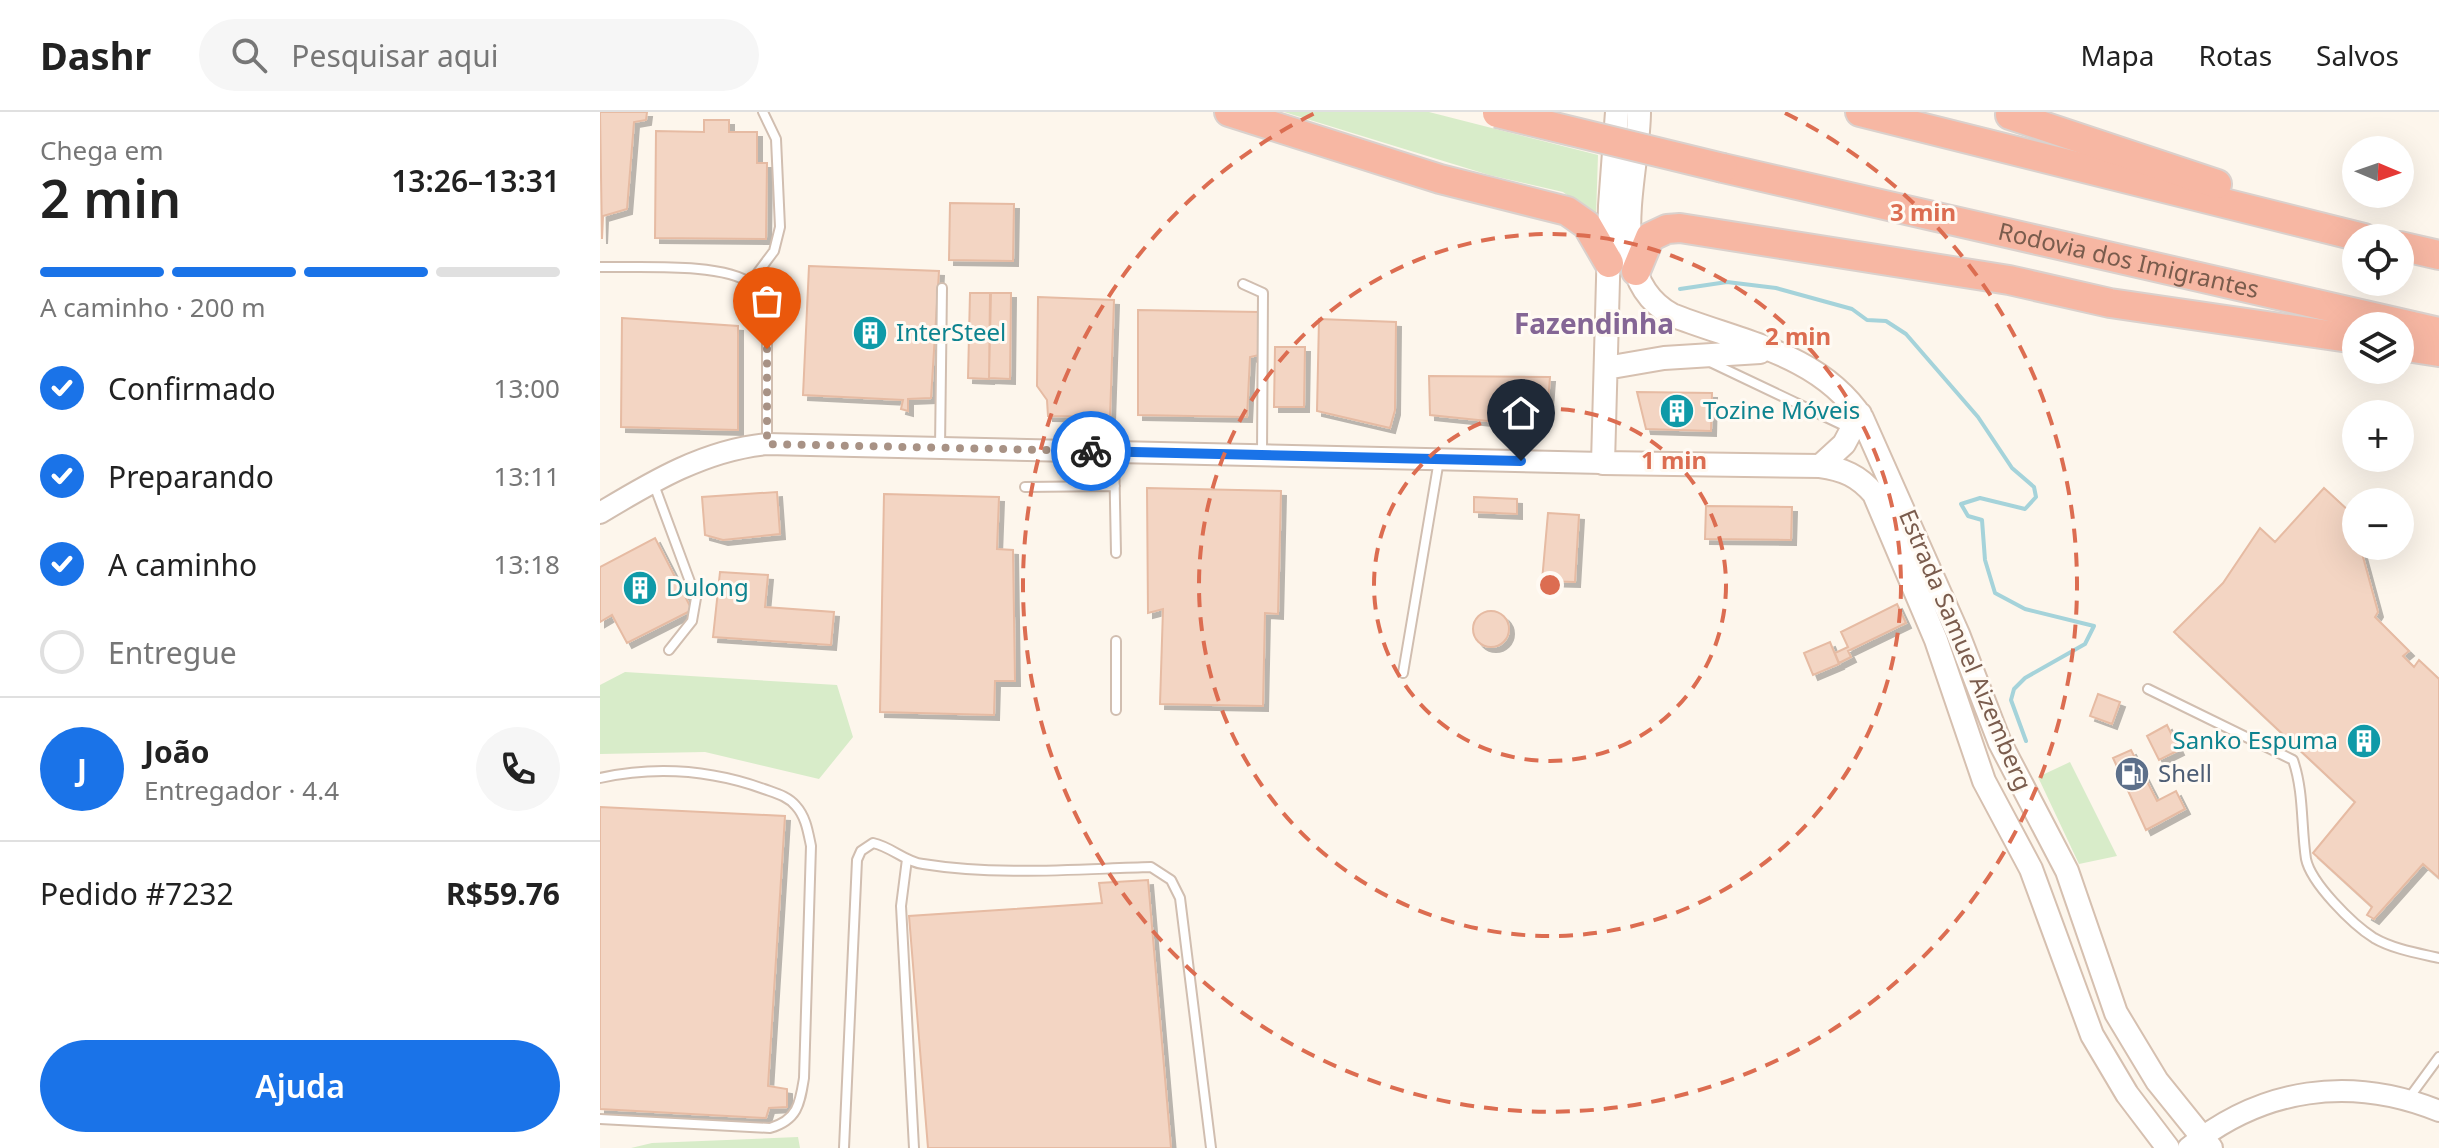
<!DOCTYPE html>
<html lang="pt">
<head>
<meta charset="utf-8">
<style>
	:root { --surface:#fff; --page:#f6f6f6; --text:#222; --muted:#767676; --line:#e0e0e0; --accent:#1a73e8 }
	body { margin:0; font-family:"Noto Sans",sans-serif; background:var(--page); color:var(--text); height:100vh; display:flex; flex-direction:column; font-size:30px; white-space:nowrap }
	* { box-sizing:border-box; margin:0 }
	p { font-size:26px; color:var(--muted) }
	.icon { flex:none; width:44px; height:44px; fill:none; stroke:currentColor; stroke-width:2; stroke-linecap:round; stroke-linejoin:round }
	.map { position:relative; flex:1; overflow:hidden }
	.drawer { display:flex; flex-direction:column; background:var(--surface); width:600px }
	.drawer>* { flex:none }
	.needle { width:52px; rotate:92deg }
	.buttons { position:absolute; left:1742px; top:24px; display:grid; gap:16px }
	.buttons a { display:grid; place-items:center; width:72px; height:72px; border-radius:50%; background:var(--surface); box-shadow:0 8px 32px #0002; font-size:40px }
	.pin { position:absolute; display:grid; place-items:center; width:68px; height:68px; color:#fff; margin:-82px -34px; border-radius:50% 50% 50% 0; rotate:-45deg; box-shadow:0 0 8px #0007 }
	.pin .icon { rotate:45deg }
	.courier { position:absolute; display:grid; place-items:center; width:80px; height:80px; margin:-40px; border:6px solid #1a73e8; border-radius:50%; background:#fff; color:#222; box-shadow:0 2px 10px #0007 }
	.overview em { font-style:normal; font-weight:600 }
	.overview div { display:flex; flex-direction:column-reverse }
	.overview { display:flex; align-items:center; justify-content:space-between; height:136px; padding:0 40px }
	h1 { font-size:52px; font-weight:600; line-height:60px }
	.bar { display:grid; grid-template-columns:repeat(4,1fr); gap:12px 8px; align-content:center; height:96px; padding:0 40px }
	.bar i { height:10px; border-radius:6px; background:var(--line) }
	.bar .on { background:var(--accent) }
	.bar p { grid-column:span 4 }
	.line { display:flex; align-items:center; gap:20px; padding:0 40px; border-top:2px solid var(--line) }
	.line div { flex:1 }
	.round { display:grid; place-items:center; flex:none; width:84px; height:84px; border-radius:42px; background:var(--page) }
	ol { padding:0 40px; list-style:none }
	li { display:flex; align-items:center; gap:24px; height:88px }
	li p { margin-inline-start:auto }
	li .icon { padding:8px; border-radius:50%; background:var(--accent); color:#fff; stroke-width:4 }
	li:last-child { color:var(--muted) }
	li i { width:44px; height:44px; border:4px solid var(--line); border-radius:50% }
	.button { display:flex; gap:16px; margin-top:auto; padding:16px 40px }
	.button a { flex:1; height:92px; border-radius:48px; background:var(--accent); color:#fff; font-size:32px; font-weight:600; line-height:92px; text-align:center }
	header { display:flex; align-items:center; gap:48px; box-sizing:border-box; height:112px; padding:0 40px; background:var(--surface); border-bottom:2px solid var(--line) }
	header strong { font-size:38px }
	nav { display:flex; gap:44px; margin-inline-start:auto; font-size:28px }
	.search { width:560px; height:72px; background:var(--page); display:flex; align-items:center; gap:20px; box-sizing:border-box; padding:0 28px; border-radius:44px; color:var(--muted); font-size:30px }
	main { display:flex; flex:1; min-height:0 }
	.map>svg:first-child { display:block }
	.green { fill:#d8ecc9 }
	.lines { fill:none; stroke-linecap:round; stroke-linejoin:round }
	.stream { stroke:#a5d3da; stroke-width:4 }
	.building { fill:#f3d5c3; stroke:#e6bba3; stroke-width:2; filter:url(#shadow) }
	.service-casing { stroke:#d1beb0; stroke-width:12 }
	.tertiary-casing { stroke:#d1beb0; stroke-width:24 }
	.secondary-casing { stroke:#d6c0b0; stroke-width:26 }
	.motorway-casing { stroke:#dad1cd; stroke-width:32 }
	.service { stroke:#fff; stroke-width:8 }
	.tertiary { stroke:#fff; stroke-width:20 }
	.secondary { stroke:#fff; stroke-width:22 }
	.motorway { stroke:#f7b7a3; stroke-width:28 }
	.motorway-bridge-casing { stroke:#dad1cd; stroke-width:32; stroke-linecap:butt }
	.motorway-bridge { stroke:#f7b7a3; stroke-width:28 }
	.done { stroke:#a89285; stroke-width:8; stroke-dasharray:0 14.4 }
	.route { stroke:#1a73e8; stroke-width:10 }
	.ring { fill:none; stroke:#dc6d51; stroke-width:4; stroke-dasharray:14 10 }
	.labels { text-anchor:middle; stroke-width:6; stroke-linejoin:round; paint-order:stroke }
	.street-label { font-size:24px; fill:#7a5c4d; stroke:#fffaf3 }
	.culture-label { font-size:24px; fill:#0d838f; stroke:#fffaf3; text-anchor:start }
	.service-label { font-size:24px; fill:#4e5e75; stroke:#fffaf3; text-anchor:start }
	.quarter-label { font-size:28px; font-weight:bold; fill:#846695; stroke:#fffaf3 }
	.centre { fill:#dc6d51; stroke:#fffaf3; stroke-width:4 }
	.ring-label { font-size:24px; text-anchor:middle; font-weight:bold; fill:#dc6d51; stroke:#fffaf3; stroke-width:6; stroke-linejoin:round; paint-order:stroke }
</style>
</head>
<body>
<header>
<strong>Dashr</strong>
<div class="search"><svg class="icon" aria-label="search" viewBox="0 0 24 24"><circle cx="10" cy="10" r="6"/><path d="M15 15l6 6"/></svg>Pesquisar aqui</div>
<nav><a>Mapa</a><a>Rotas</a><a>Salvos</a></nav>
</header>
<main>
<section class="drawer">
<div class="overview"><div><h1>2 min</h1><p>Chega em</p></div><em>13:26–13:31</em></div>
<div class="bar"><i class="on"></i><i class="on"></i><i class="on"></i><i></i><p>A caminho · 200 m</p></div>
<ol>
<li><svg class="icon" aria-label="check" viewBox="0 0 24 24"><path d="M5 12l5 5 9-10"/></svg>Confirmado<p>13:00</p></li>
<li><svg class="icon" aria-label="check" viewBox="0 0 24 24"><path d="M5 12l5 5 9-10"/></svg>Preparando<p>13:11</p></li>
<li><svg class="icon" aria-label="check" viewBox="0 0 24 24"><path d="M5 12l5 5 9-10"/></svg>A caminho<p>13:18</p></li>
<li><i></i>Entregue</li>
</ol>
<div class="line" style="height:144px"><b class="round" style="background:var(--accent);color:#fff">J</b><div><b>João</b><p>Entregador · 4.4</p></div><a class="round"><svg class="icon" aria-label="phone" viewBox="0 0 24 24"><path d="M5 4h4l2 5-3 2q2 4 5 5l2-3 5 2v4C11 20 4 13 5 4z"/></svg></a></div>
<div class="line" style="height:104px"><div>Pedido #7232</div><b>R$59.76</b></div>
<div class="button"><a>Ajuda</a></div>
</section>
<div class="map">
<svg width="1839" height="1036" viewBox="0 0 1839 1036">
	<defs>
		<filter id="shadow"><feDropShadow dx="5" dy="5" stdDeviation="0" flood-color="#0004"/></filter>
	</defs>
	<rect width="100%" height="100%" fill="#fdf6ec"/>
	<path class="green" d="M684,0H829L998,43L996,104L963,80L889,63Z
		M25,560L237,573L253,625L219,667L105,640L0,642V573Z
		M1470,650L1517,744L1479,752L1438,665Z
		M198,1025L200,1036H31L52,1031Z"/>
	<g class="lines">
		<path class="stream" d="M1080,177L1127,170L1176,176L1252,197L1267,208L1286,209L1306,222L1378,305L1412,356L1434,375L1436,385L1425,397L1380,386L1361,392L1368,404L1382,408L1385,448L1395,481L1425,497L1494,514L1485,532L1425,566L1414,577L1411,588L1426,629"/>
	</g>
	<path class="building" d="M0,0H47L46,8L34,10L27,97L3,104L2,127Z
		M104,8H129V20H157V51H167L166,127L55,126L56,19L104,20Z
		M350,91L414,92L413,149L349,148Z
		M209,154L339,159L331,286L308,287V299L301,297L303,288L203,283Z
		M370,181H390L389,267L368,266Z
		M391,181H411L410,267L389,266Z
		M438,185L514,188L510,305L448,304L447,288L437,274Z
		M538,198L659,200V243L650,245L647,305L538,303Z
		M22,206L138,214V318L21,315Z
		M719,207L796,210L795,298L790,316L717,299Z
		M675,235H705L704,295H674Z
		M829,264L950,265L947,303H937L936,314L830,303Z
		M1037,280L1112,281L1111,319L1046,317Z
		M547,376L681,379L678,502L665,501L663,594L560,592L563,497L548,501Z
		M1724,376L1750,400L1756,434H1760L1778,500L1775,505L1809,539L1803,544L1814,555L1819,548L1839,567V766L1823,752L1774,807L1767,803L1772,795L1713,741L1755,690L1574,520L1623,471L1660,416L1675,430Z
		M177,380L180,422L123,428L105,423L102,385Z
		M284,382L399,385L397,437L413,438L415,569H395L394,603L280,600Z
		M874,385L917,387V402L874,400Z
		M1106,394L1192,395L1191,428L1105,427Z
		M948,401L979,403L975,470L942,469Z
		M55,426L92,498L27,531L12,503L0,510V455Z
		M120,460L168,463L165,495L234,500L231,533L113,525Z
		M1297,492L1306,511L1248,539L1251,545L1239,551L1235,541L1248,535L1241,520Z
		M873 517a18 18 0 1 1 36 0a18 18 0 1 1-36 0Z
		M1230,530L1239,552L1213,563L1204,541Z
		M1498,582L1520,590L1512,612L1490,604Z
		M1567,613L1579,638L1559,648L1547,624Z
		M1531,638L1557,689L1576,679L1585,697L1546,718L1513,646Z
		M0,695L185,704L168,974L187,977V995L169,996L166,1006L0,997Z
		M548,768L571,1036H328L309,804L502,791L499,771Z"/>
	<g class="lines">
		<g class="service-casing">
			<path id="service" d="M0,155C35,156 125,150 151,172C162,181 165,192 167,206V331
				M150,171L174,139L180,115L176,27L163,0
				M643,172L663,181L662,342
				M1110,250L1249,316
				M340,335L342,176
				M514,340L516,441
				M53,370L96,486L92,509L69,538
				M425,375L515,374
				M803,561L839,348
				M1548,577L1693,648C1704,680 1701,714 1706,747C1711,771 1752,812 1774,826C1793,837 1817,841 1839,846
				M516,598V529
				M0,666C55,654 111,658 164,677C175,681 188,684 196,694C206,705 208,720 211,734L204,966C200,991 198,1008 170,1016L0,1007
				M307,747L301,794L314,1036
				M1809,986L1839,945
				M244,1036L257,748L261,739L273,731C292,735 305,750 323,752C397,764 477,757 551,755L571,768L580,786L611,1036"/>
		</g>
		<g class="tertiary-casing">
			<path id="tertiary" d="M0,401C53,369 105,338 167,332L1003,351
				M1588,1036C1662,976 1750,963 1839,999"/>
		</g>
		<g class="secondary-casing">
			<path id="secondary" d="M1017,0L1010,94L1003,351L1220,354C1243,357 1259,364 1274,382L1336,528L1384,669L1431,757L1492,923L1527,982L1568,1036
				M1039,0C1039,62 1002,165 1072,203C1140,230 1219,241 1262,306L1358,522L1400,631L1467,759L1516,901L1557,969L1611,1036
				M1006,256L1064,246L1160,240
				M1220,354L1244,332L1260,302"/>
		</g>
		<g class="motorway-casing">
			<g id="motorway">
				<path d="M629,0L840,67L967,99L987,113L1009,151"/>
				<path d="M1260,0L1764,126"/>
				<path d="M1410,3L1617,72"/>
				<path id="s1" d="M1123,56L1839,220"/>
				<path d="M1800,134L1839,143"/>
				<path d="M1036,159L1050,125L1067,117L1080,116L1409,168L1510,191L1756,227"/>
				<path d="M1800,234L1839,240"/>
			</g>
		</g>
		<use href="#service" class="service"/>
		<use href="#tertiary" class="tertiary"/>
		<use href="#secondary" class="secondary"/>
		<use href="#motorway" class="motorway"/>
		<g class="motorway-bridge-casing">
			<path id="motorway-bridge" d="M897,1L1123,56"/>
		</g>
		<use href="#motorway-bridge" class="motorway-bridge"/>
	</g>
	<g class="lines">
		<path class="done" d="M167,237V332L491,339"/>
		<path class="route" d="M491,339L921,349"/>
	</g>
	<g class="ring">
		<circle cx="950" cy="473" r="176"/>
		<circle cx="950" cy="473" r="351"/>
		<path d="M1185 1A527 527 0 1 1 715 1"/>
	</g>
	<defs>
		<g id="building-disc" transform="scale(1.8)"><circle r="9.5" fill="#0f9aa8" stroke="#fffaf3"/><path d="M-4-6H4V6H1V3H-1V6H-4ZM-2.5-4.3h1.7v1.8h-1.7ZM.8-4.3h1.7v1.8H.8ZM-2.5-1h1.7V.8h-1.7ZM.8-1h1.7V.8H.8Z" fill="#fff"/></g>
		<g id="fuel-disc" transform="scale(1.8)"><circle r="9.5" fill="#5c6f8a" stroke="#fffaf3"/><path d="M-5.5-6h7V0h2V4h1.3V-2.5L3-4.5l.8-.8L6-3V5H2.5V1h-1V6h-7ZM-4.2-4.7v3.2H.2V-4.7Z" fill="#fff"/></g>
	</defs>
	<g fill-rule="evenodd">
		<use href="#building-disc" x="270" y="221"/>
		<use href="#building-disc" x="1077" y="299"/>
		<use href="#building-disc" x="40" y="476"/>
		<use href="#building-disc" x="1764" y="629"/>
		<use href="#fuel-disc" x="1532" y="662"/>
	</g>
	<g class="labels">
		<g class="street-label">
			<text dy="8" stroke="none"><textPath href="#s1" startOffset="416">Rodovia dos Imigrantes</textPath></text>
			<text transform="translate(1365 538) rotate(67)" y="8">Estrada Samuel Aizemberg</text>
		</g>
		<g class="culture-label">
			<text x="296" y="229">InterSteel</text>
			<text x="1103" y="307">Tozine Móveis</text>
			<text x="66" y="484">Dulong</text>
			<text x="1738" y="637" text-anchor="end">Sanko Espuma</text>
		</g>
		<g class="service-label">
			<text x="1558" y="670">Shell</text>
		</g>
		<g class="quarter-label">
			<text x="994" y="222">Fazendinha</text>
		</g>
	</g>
	<circle cx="950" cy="473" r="12" class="centre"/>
	<g class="ring-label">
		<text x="1323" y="109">3 min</text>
		<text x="1198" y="233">2 min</text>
		<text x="1074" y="357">1 min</text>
	</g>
</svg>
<div class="buttons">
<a><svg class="needle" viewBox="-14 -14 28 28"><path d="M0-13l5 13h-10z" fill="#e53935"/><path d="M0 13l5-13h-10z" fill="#767676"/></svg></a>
<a><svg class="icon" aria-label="locate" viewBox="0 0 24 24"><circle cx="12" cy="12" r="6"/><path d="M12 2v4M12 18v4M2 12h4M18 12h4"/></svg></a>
<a><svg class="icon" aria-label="layers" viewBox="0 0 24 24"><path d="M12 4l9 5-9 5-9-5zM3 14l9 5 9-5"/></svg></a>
<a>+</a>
<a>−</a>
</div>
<div class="pin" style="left:167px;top:237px;background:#ea580c"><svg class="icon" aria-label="bag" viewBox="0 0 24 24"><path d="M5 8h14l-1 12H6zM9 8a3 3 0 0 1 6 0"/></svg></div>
<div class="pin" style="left:921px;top:349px;background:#1f2937"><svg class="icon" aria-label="home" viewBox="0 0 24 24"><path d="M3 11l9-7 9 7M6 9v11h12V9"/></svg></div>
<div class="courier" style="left:491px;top:339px"><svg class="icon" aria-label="bike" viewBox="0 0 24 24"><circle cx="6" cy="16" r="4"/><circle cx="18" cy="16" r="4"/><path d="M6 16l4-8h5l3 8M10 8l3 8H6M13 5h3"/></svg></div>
</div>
</main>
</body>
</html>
